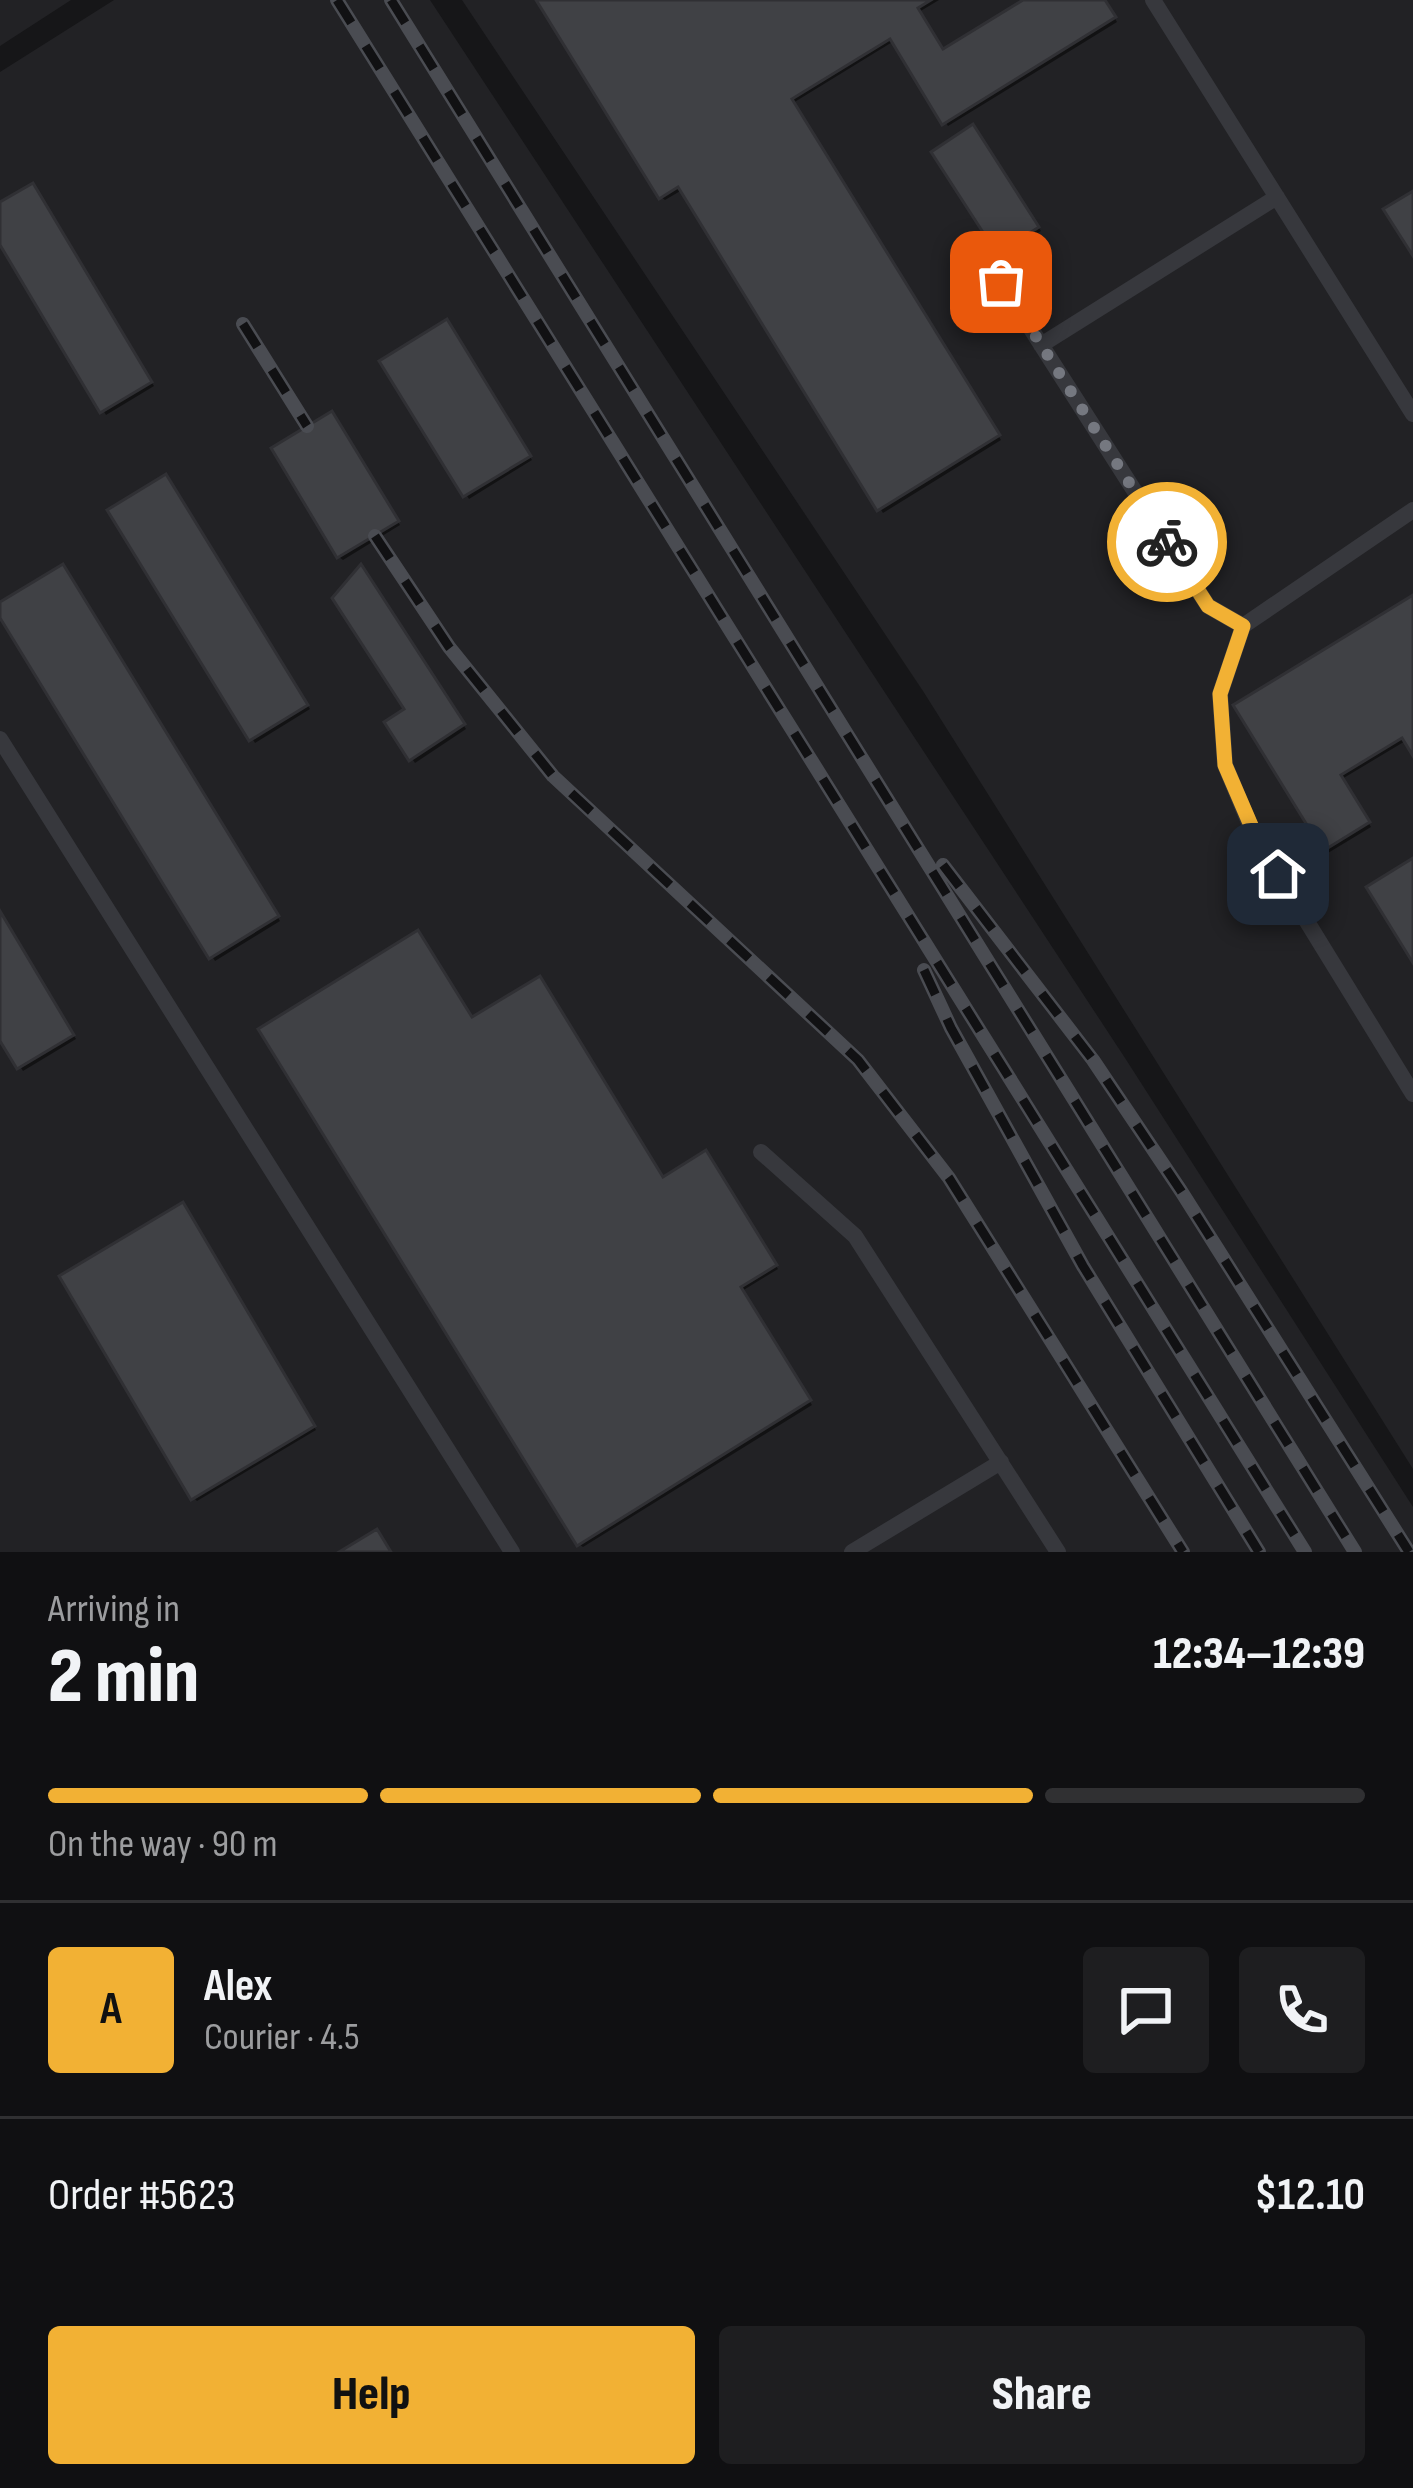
<!DOCTYPE html>
<html lang="en">
<head>
<meta charset="utf-8">
<style>
	:root { --surface:#101012; --page:#1e1e20; --text:#f1f3f6; --muted:#9c9d9f; --line:#303032; --accent:#f2b134 }
	body { margin:0; font-family:"Sofia Sans Condensed",sans-serif; background:var(--page); color:var(--text); height:100vh; display:flex; flex-direction:column; font-size:45px; white-space:nowrap }
	* { box-sizing:border-box; margin:0 }
	p { font-size:39px; color:var(--muted) }
	.icon { flex:none; width:66px; height:66px; fill:none; stroke:currentColor; stroke-width:2; stroke-linecap:round; stroke-linejoin:round }
	.map { position:relative; height:1552px; overflow:hidden }
	.side { display:flex; flex-direction:column; background:var(--surface); flex:1 }
	.side>* { flex:none }
	.pin { position:absolute; display:grid; place-items:center; width:102px; height:102px; color:#fff; margin:-51px; border-radius:24px; box-shadow:0 6px 18px #0006 }
	.courier { position:absolute; display:grid; place-items:center; width:120px; height:120px; margin:-60px; border:9px solid #f2b134; border-radius:50%; background:#fff; color:#222; box-shadow:0 3px 15px #0007 }
	.summary em { font-style:normal; font-weight:800 }
	.summary div { display:flex; flex-direction:column-reverse }
	.summary { display:flex; align-items:center; justify-content:space-between; height:204px; padding:0 48px }
	h1 { font-size:78px; font-weight:800; line-height:90px }
	.bar { display:grid; grid-template-columns:repeat(4,1fr); gap:18px 12px; align-content:center; height:144px; padding:0 48px }
	.bar i { height:15px; border-radius:9px; background:var(--line) }
	.bar .selected { background:var(--accent) }
	.bar p { grid-column:span 4 }
	.line { display:flex; align-items:center; gap:30px; padding:0 48px; border-top:3px solid var(--line) }
	.line div { flex:1 }
	.round { display:grid; place-items:center; flex:none; width:126px; height:126px; border-radius:12px; background:var(--page) }
	.action { display:flex; gap:24px; margin-top:auto; padding:24px 48px }
	.action a { flex:1; height:138px; border-radius:12px; background:var(--accent); color:#111; font-size:48px; font-weight:800; line-height:138px; text-align:center }
	.action a+a { background:var(--page); color:var(--text) }
	.map>svg:first-child { display:block }
	.built { fill:#222225 }
	.shadow { fill:#0007 }
	.building { fill:#404145; stroke:#303034; stroke-width:3 }
	.lines { fill:none; stroke-linecap:round; stroke-linejoin:round }
	.lane { stroke:#37383d; stroke-width:16 }
	.rail-casing { stroke:#4a4c52; stroke-width:14 }
	.rail { stroke:#111113; stroke-width:9; stroke-dasharray:27; stroke-linecap:butt }
	.done { stroke:#757880; stroke-width:12; stroke-dasharray:0 21.6 }
	.route { stroke:#f2b134; stroke-width:15 }
</style>
</head>
<body>
<div class="map">
<svg width="1413" height="1552" viewBox="0 0 1413 1552">
	<rect width="100%" height="100%" fill="#161618"/>
	<path class="built" d="M0,0H71L0,46Z
		M114,0H430L1125,1058L1413,1507V1552H0V72Z
		M462,0H1413V1469L923,691Z"/>
	<path class="shadow" d="M540,0H939L919,12L943,52L1029,0H1104L1117,22L948,126L894,41L793,103L1001,440L883,513L682,190L665,200L661,197Z
		M976,132L1041,231L1003,255L1000,252Z
		M36,190L154,386L106,415L0,239V206Z
		M450,327L532,460L469,499L383,362Z
		M335,418L400,525L343,560L339,557Z
		M169,481L310,709L255,743L111,511Z
		M66,571L280,921L215,961L0,612V606Z
		M364,571L466,729L415,763L388,723L409,710Z
		M1413,598V750L1407,740L1342,779L1371,827L1328,853L1237,706Z
		M0,914L76,1039L23,1071L0,1035Z
		M473,1021L664,1180L709,1157L778,1269L742,1291L812,1405L583,1547L579,1544Z
		M186,1209L316,1430L197,1501L194,1498Z"/>
	<path class="building" d="M536,0H931L918,8L943,49L1023,0H1105L1116,17L942,125L890,39L792,99L1000,435L877,511L678,187L659,199Z
		M973,124L1039,227L997,254L931,152Z
		M33,183L152,382L100,413L0,245V202Z
		M1413,191V256L1383,209Z
		M447,319L531,456L463,497L379,361Z
		M332,411L399,521L337,558L271,448Z
		M166,474L308,705L249,741L107,510Z
		M63,564L279,916L209,959L0,618V602Z
		M361,564L465,724L409,761L384,722L404,709L332,598Z
		M1413,595V756L1402,738L1341,775L1370,822L1323,851L1233,705Z
		M1413,858V963L1366,887Z
		M0,911L74,1035L17,1069L0,1041Z
		M418,930L472,1017L540,976L663,1177L706,1150L777,1265L741,1287L811,1400L577,1546L258,1029Z
		M183,1202L315,1426L191,1500L59,1276Z
		M377,1529L391,1552H339Z"/>
	<g class="lines">
		<path class="lane" d="M1153,0L1413,414
			M1001,282L1208,606L1243,626
			M1041,345L1277,197
			M1413,510L1243,626L1220,694L1225,765L1255,837L1413,1094
			M0,739L512,1552
			M761,1152L855,1236L1058,1552
			M852,1552L1001,1462"/>
		<g class="rail-casing">
			<path id="rail" d="M337,0L1305,1552
				M391,0L1355,1552
				M243,324L307,426
				M375,536L449,647L553,776L858,1060L949,1178L1183,1552
				M943,865L1093,1060L1181,1191L1409,1552
				M924,970L951,1028L1083,1266L1259,1552"/>
		</g>
		<use href="#rail" class="rail"/>
	</g>
	<g class="lines">
		<path class="done" d="M1001,282L1167,542"/>
		<path class="route" d="M1167,542L1208,606L1243,626L1220,694L1225,765L1256,837L1278,874"/>
	</g>
</svg>
<div class="pin" style="left:1001px;top:282px;background:#ea580c"><svg class="icon" aria-label="bag" viewBox="0 0 24 24"><path d="M5 8h14l-1 12H6zM9 8a3 3 0 0 1 6 0"/></svg></div>
<div class="pin" style="left:1278px;top:874px;background:#1f2937"><svg class="icon" aria-label="home" viewBox="0 0 24 24"><path d="M3 11l9-7 9 7M6 9v11h12V9"/></svg></div>
<div class="courier" style="left:1167px;top:542px"><svg class="icon" aria-label="bike" viewBox="0 0 24 24"><circle cx="6" cy="16" r="4"/><circle cx="18" cy="16" r="4"/><path d="M6 16l4-8h5l3 8M10 8l3 8H6M13 5h3"/></svg></div>
</div>
<section class="side">
<div class="summary"><div><h1>2 min</h1><p>Arriving in</p></div><em>12:34–12:39</em></div>
<div class="bar"><i class="selected"></i><i class="selected"></i><i class="selected"></i><i></i><p>On the way · 90 m</p></div>
<div class="line" style="height:216px"><b class="round" style="background:var(--accent);color:#111">A</b><div><b>Alex</b><p>Courier · 4.5</p></div><a class="round"><svg class="icon" aria-label="chat" viewBox="0 0 24 24"><path d="M4 5h16v11H9l-5 4z"/></svg></a><a class="round"><svg class="icon" aria-label="phone" viewBox="0 0 24 24"><path d="M5 4h4l2 5-3 2q2 4 5 5l2-3 5 2v4C11 20 4 13 5 4z"/></svg></a></div>
<div class="line" style="height:156px"><div>Order #5623</div><b>$12.10</b></div>
<div class="action"><a>Help</a><a>Share</a></div>
</section>
</body>
</html>
